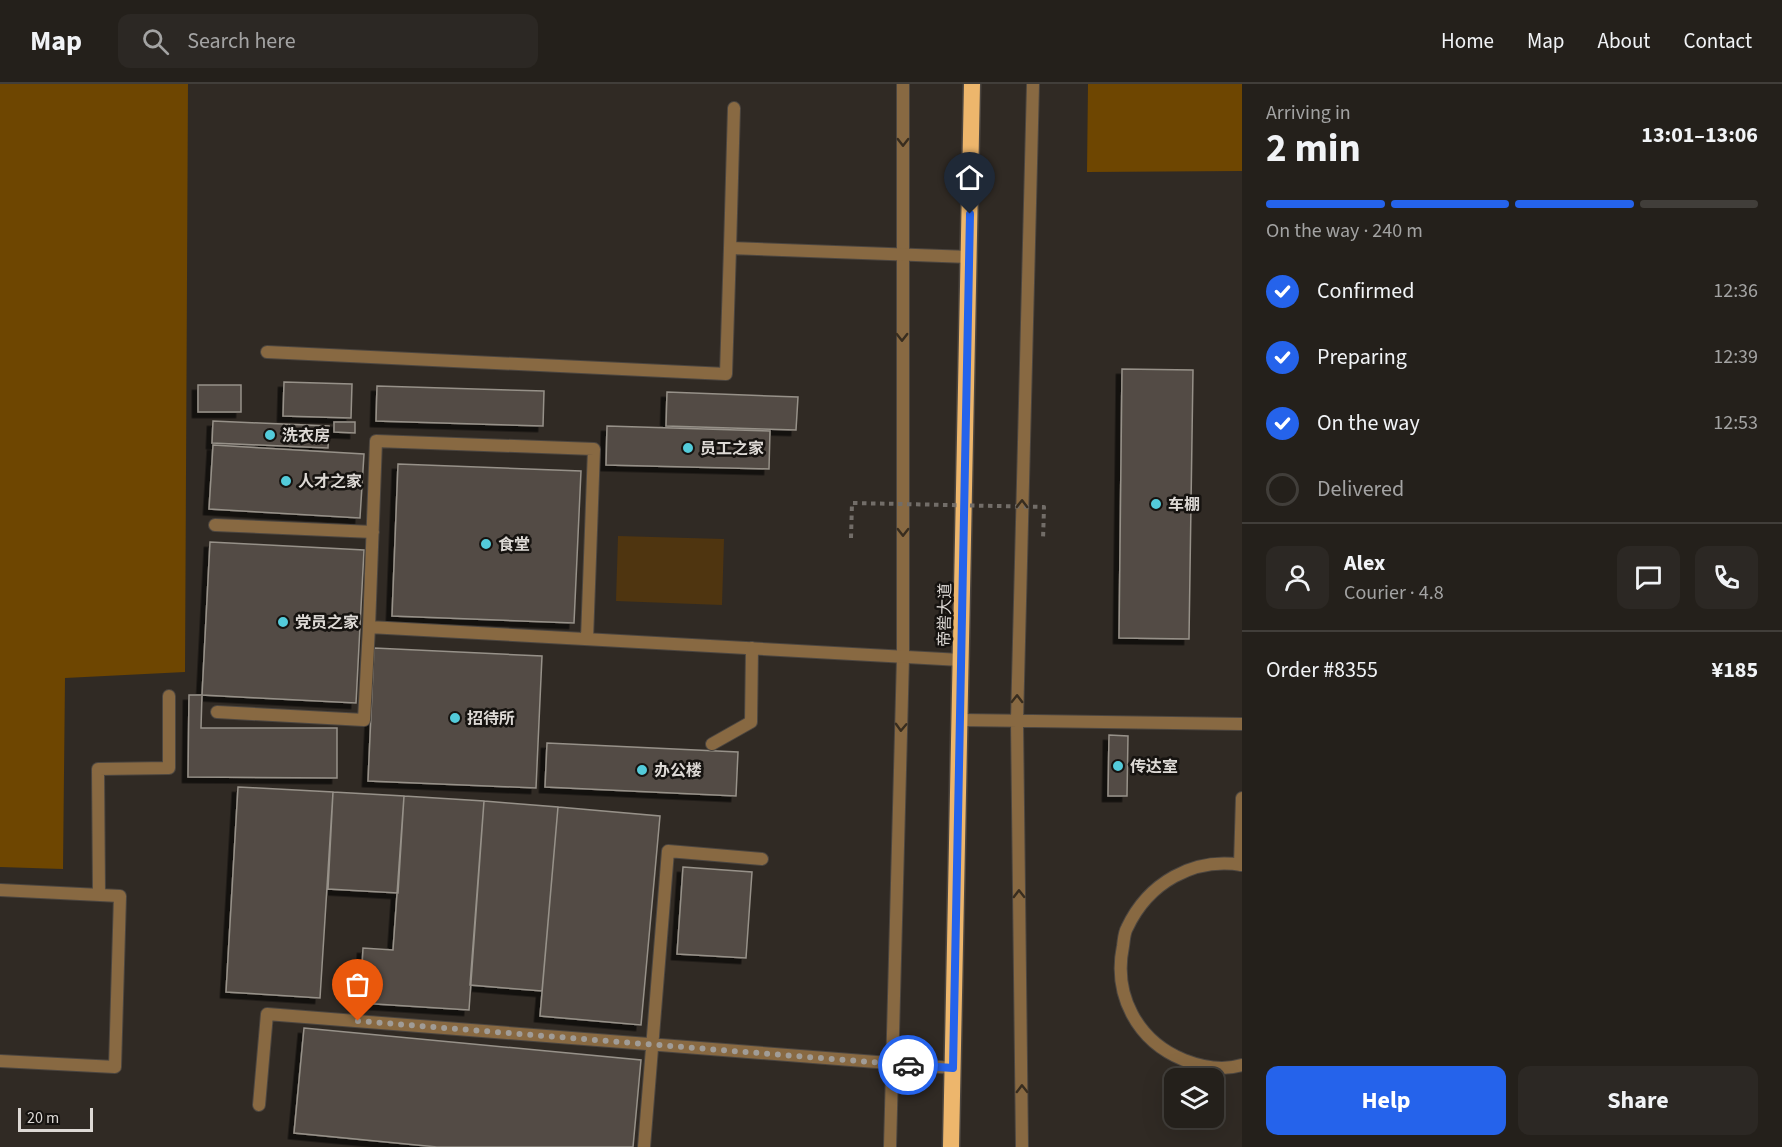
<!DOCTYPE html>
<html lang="en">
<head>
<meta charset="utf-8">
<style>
	:root { --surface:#24201b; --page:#2c2824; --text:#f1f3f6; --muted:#a3a3a3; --line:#413e3a; --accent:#2563eb }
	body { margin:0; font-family:"Source Sans 3","Noto Sans SC",sans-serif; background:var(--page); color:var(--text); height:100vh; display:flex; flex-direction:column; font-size:22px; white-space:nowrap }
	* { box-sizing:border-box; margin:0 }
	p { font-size:20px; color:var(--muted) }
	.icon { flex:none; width:33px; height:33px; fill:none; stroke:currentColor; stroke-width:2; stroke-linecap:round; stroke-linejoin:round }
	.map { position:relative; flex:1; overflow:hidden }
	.side { display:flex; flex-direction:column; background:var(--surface); width:540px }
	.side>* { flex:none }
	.fabs { position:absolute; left:1164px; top:984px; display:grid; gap:12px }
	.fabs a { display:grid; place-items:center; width:60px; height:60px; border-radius:12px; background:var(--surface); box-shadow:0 6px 24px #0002,0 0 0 2px var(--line); font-size:30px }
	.scale { position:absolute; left:18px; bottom:15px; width:75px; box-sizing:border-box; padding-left:6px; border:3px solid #ddd9d5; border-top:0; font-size:16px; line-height:21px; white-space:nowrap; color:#ddd9d5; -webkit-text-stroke:4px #161310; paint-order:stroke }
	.pin { position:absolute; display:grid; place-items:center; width:51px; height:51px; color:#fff; margin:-62px -26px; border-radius:50% 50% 50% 0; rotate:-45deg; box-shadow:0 0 6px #0007 }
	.pin .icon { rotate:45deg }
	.courier { position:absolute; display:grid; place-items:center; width:60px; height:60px; margin:-30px; border:4px solid #2563eb; border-radius:50%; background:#fff; color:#222; box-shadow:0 2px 8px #0007 }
	.overview em { font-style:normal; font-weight:700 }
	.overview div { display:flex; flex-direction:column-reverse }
	.overview { display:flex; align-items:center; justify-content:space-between; height:102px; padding:0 24px }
	h1 { font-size:39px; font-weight:700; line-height:45px }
	.bar { display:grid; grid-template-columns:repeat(4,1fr); gap:9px 6px; align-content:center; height:72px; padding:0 24px }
	.bar i { height:8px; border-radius:4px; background:var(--line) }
	.bar .current { background:var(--accent) }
	.bar p { grid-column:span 4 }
	.line { display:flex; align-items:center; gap:15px; padding:0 24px; border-top:2px solid var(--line) }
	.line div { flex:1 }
	.round { display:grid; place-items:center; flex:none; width:63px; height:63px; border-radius:12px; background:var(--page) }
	ol { padding:0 24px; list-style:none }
	li { display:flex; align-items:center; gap:18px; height:66px }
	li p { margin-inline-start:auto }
	li .icon { padding:6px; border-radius:50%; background:var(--accent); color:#fff; stroke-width:4 }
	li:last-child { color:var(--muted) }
	li i { width:33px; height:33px; border:3px solid var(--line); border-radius:50% }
	.button { display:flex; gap:12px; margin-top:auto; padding:12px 24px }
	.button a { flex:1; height:69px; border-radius:12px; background:var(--accent); color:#fff; font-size:24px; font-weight:700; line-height:69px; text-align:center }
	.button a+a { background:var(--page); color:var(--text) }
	header { display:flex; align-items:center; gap:36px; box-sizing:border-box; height:84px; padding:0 30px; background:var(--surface); border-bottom:2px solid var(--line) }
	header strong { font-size:28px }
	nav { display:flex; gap:33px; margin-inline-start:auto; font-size:21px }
	.search { width:420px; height:54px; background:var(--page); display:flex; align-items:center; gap:15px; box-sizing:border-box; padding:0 21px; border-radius:12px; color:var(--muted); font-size:22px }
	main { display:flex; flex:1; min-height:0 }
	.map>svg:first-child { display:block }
	.green { fill:#4f3510 }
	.forest { fill:#6e4601 }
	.building { fill:#524c45; stroke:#979189; stroke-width:1.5; filter:url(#shadow) }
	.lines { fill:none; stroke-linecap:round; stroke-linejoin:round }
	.service-casing { stroke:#4c4640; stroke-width:14 }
	.minor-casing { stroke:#4c4640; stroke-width:14 }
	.trunk-casing { stroke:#4c4640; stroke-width:19 }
	.service { stroke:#886942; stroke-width:12 }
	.minor { stroke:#886942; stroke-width:12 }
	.trunk { stroke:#edb66c; stroke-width:16 }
	.path-bridge { stroke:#726d68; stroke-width:4; stroke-dasharray:4.5 4.5; stroke-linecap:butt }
	.oneway { stroke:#382d1f }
	.done { stroke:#a09c97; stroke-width:6; stroke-dasharray:0 10.8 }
	.route { stroke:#2563eb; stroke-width:8 }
	.poi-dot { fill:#53cbda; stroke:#161310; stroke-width:2 }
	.labels { text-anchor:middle; stroke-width:5; stroke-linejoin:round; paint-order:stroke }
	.poi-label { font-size:16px; font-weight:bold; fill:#ddd9d5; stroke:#161310; text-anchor:start }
	.street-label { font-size:16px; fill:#ddd9d5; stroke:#161310 }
</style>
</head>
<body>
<header>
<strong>Map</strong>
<div class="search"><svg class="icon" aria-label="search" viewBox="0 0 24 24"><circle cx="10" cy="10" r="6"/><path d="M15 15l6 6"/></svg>Search here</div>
<nav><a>Home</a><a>Map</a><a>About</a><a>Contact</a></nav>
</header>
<main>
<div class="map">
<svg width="1242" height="1063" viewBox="0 0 1242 1063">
	<defs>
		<filter id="shadow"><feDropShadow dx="-5.5" dy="5.5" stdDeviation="0" flood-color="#0009"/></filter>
	</defs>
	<rect width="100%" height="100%" fill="#302a24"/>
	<path class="green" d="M618,452L724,455L722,521L616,517Z"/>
	<path class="forest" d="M0,0H188L185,588L65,594L63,785L0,783Z
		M1088,0H1242V87L1087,88Z"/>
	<path class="building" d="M1122,285L1193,286L1189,555L1119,554Z
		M284,298L352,300L351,334L283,332Z
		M198,301H241V328H198Z
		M377,302L544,307L543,342L376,337Z
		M667,308L798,313L796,346L666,342Z
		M213,337L329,342L328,364L212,359Z
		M334,338H355V349L334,348Z
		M607,342L770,347L769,385L606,381Z
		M213,361L364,370L360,434L209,425Z
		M398,380L581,387L574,539L392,532Z
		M210,458L364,466L356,619L202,611Z
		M374,564L542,572L536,704L368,697Z
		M189,611H202L201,644H337V694L188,693Z
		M1109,651L1128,652L1127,712H1108Z
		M547,659L738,668L736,712L545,703Z
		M238,703L333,708L320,914L226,908Z
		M333,708L404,712L398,809L328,805Z
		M404,712L484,717L469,926L360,919L363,864L393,866Z
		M484,717L558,723L542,907L470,901Z
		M558,723L660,732L641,941L540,932Z
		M683,783L752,788L746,874L677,870Z
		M304,944L641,976L633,1063H437L294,1049Z"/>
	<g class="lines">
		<g class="service-casing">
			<path id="service" d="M960,636L1242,640
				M1240,781L1242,714
				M1242,781C1193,773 1148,799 1127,844C1124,849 1124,856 1123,862C1113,911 1137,957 1184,976C1202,983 1223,987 1242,981
				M890,1063L903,573V0
				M1022,1063L1017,637L1033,0"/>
		</g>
		<g class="minor-casing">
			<path id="minor" d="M730,164L734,24
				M267,268L726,290L730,164L969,173
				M215,441L373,448
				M369,543L376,357L594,365L587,555
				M217,628L364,636L369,543L961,576
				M712,660L751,638L752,564
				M0,806L120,812L115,983L0,977
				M99,811L98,685L169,684V612
				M259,1021L267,930L953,984
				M644,1063L668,767L762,775"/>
		</g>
		<g class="trunk-casing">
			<path id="trunk" d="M951,1063L972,0"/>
		</g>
		<use href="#service" class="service"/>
		<use href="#minor" class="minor"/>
		<use href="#trunk" class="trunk"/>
		<path class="path-bridge" d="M851,454L852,419L1044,423L1043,456"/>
	</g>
	<defs><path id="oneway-chevron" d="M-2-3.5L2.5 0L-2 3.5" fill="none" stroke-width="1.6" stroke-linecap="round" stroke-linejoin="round" transform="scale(1.5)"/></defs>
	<g class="oneway">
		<use href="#oneway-chevron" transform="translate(903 58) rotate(90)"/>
		<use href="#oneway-chevron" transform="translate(902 253) rotate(90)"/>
		<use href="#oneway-chevron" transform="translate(1022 420) rotate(-89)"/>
		<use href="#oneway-chevron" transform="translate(903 448) rotate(90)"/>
		<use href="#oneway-chevron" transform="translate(1017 615) rotate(-89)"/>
		<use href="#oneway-chevron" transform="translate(901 643) rotate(92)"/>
		<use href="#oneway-chevron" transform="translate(1019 810) rotate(-91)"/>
		<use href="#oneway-chevron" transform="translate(1022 1005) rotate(-91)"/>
	</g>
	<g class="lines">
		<path class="done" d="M358,937L908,981"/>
		<path class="route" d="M908,981L953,984L970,130"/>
	</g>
	<g class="poi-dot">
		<circle cx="270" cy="351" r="6"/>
		<circle cx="688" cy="364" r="6"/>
		<circle cx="286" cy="397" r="6"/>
		<circle cx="1156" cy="420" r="6"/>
		<circle cx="486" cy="460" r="6"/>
		<circle cx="283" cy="538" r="6"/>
		<circle cx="455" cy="634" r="6"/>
		<circle cx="1118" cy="682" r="6"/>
		<circle cx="642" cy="686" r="6"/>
	</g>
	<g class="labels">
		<g class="poi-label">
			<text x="282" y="357">洗衣房</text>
			<text x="700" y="370">员工之家</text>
			<text x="298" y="403">人才之家</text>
			<text x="1168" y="426">车棚</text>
			<text x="498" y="466">食堂</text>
			<text x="295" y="544">党员之家</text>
			<text x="467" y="640">招待所</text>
			<text x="1130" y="688">传达室</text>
			<text x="654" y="692">办公楼</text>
		</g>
		<g class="street-label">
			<text transform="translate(944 531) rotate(-89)" y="6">帝喾大道</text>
		</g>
	</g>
</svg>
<div class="fabs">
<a><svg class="icon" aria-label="layers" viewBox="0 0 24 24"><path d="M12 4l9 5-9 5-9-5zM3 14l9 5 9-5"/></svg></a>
</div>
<div class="scale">20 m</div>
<div class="pin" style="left:358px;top:937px;background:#ea580c"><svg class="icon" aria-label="bag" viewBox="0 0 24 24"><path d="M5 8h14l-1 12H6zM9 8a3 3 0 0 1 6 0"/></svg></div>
<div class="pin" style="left:970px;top:130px;background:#1f2937"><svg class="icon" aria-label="home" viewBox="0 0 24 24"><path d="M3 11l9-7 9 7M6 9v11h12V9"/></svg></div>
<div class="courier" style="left:908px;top:981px"><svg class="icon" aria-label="car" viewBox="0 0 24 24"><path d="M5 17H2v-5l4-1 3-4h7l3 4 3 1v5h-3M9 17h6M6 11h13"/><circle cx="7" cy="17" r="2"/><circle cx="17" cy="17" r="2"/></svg></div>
</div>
<section class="side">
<div class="overview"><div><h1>2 min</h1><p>Arriving in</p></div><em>13:01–13:06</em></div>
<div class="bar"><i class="current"></i><i class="current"></i><i class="current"></i><i></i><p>On the way · 240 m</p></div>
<ol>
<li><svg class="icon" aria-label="check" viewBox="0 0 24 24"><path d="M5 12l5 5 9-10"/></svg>Confirmed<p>12:36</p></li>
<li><svg class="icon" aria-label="check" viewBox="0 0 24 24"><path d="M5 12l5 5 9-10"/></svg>Preparing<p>12:39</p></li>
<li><svg class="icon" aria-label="check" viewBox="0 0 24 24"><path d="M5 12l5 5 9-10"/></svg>On the way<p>12:53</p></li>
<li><i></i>Delivered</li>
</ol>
<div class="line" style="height:108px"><a class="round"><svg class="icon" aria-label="person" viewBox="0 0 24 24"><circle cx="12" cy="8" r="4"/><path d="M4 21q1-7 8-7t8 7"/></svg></a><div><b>Alex</b><p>Courier · 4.8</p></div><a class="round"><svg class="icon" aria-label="chat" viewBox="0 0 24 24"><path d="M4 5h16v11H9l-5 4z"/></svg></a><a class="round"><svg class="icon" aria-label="phone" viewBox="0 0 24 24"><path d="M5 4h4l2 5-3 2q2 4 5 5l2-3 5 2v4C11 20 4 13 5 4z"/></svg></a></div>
<div class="line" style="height:78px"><div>Order #8355</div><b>¥185</b></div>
<div class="button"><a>Help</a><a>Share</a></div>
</section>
</main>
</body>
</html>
